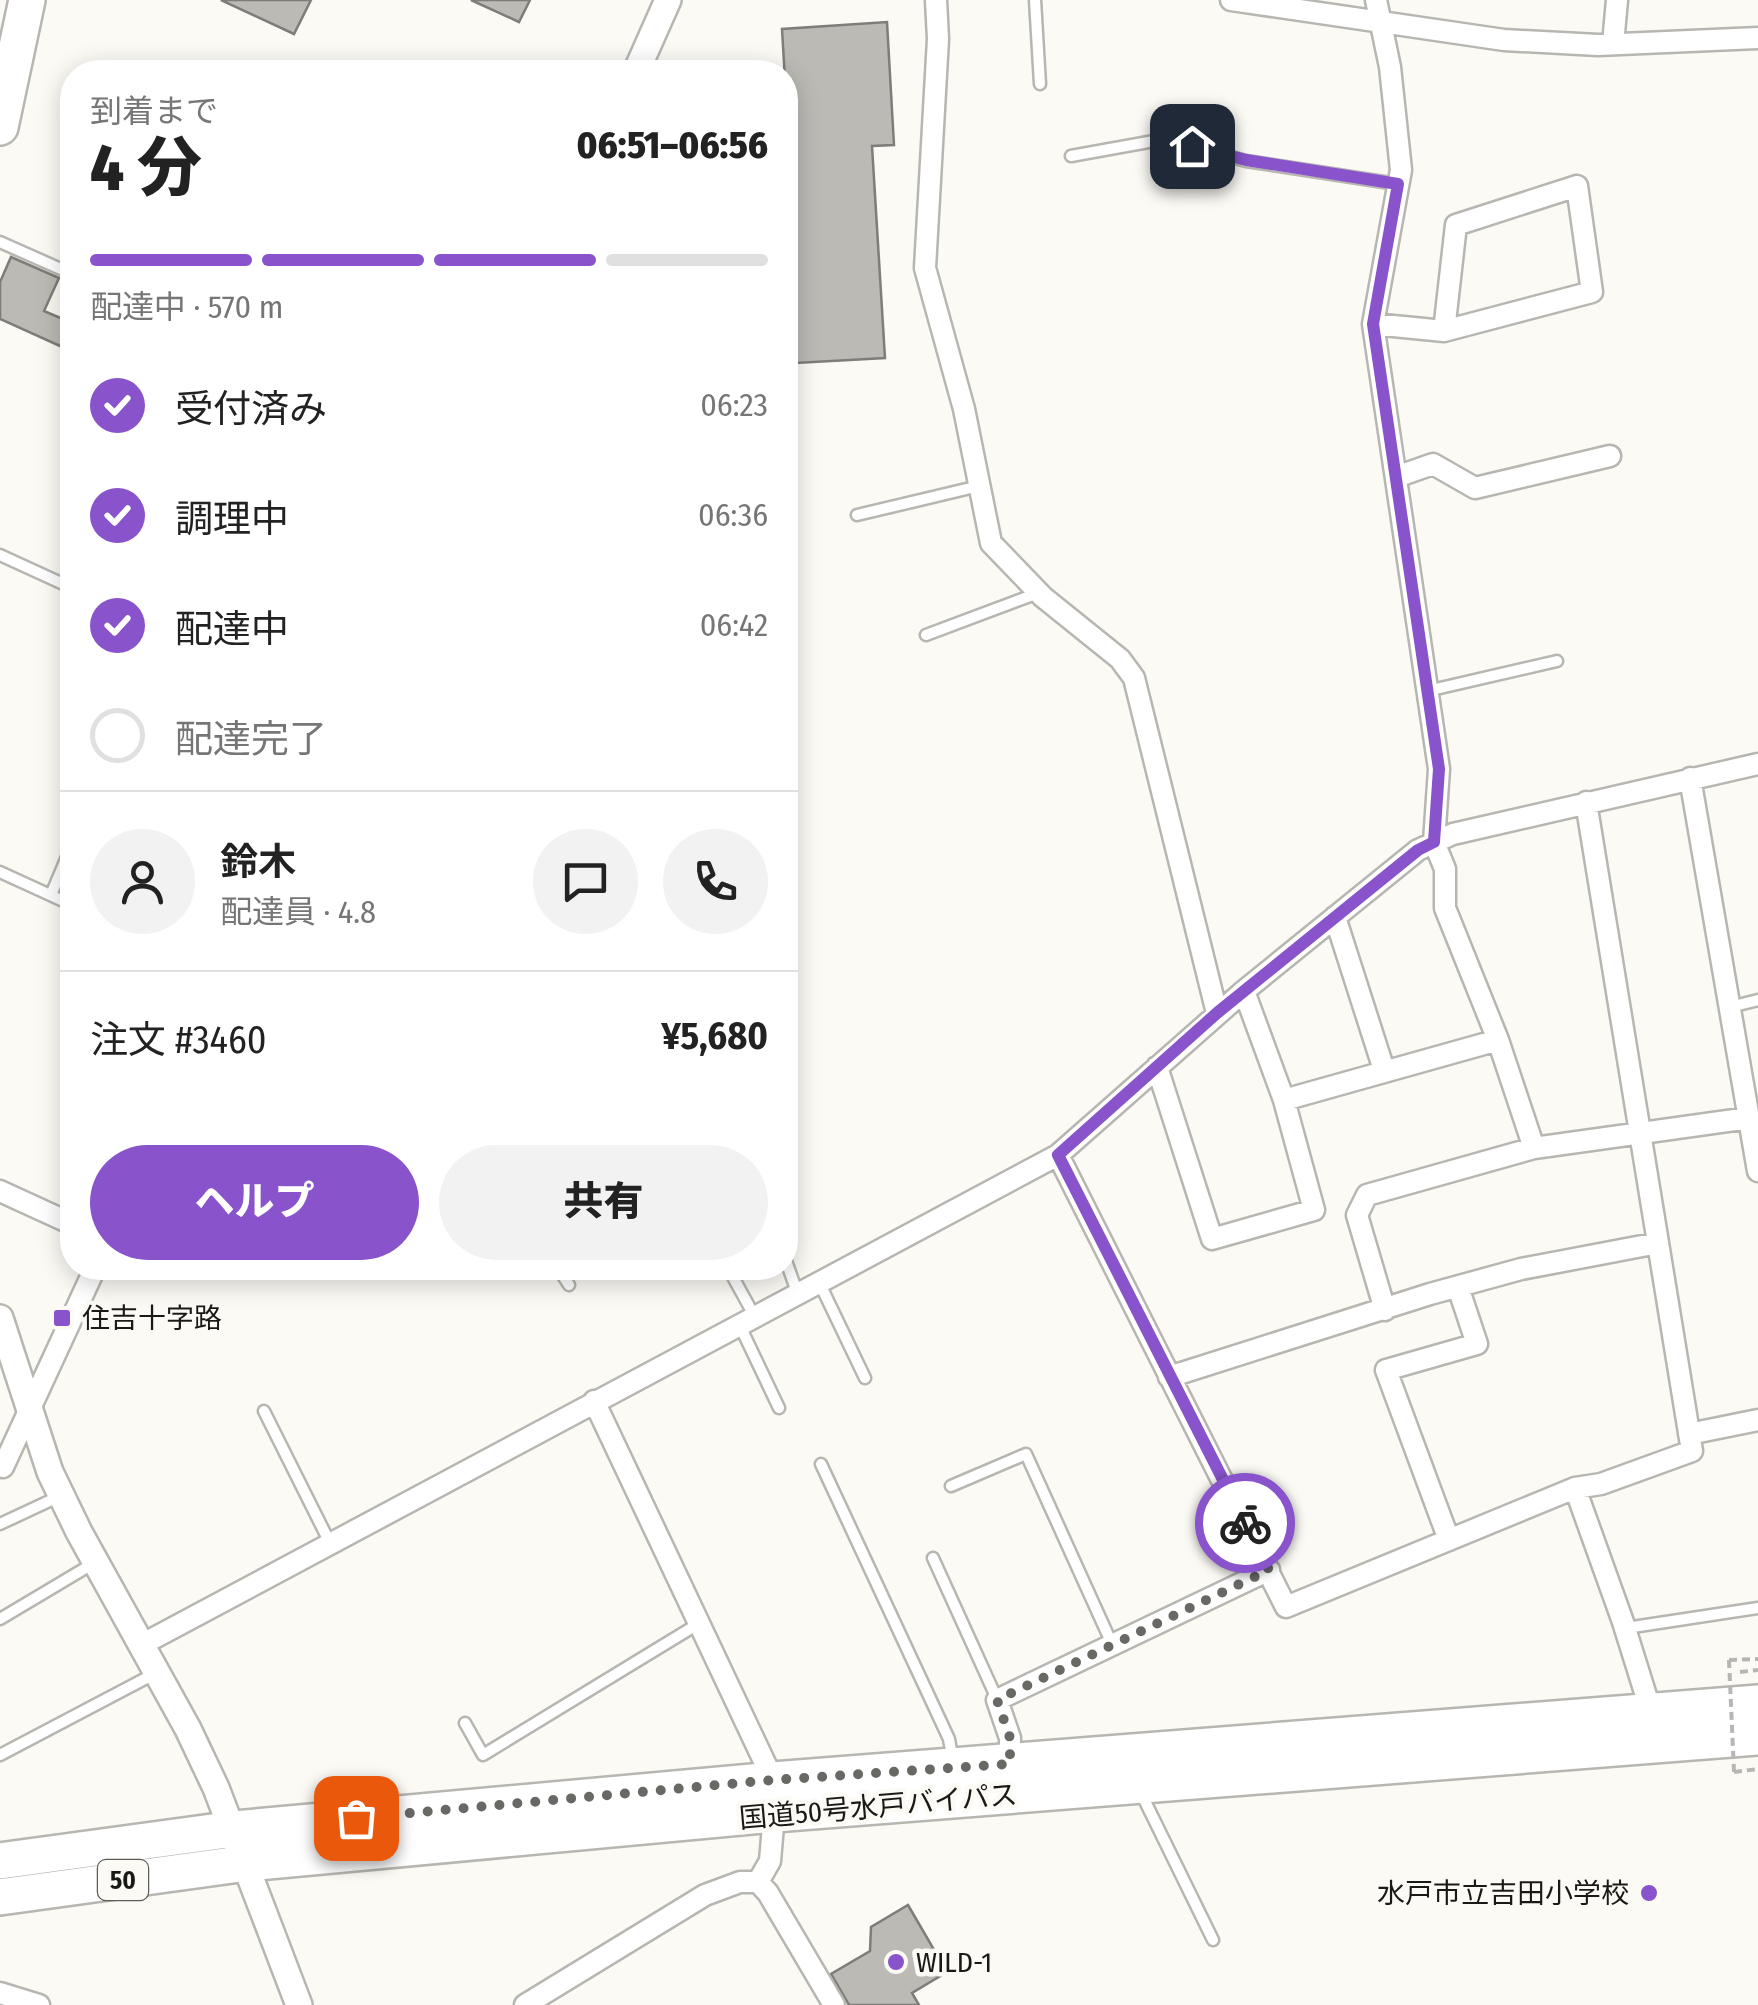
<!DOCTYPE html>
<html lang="ja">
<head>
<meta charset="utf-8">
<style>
	:root { --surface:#fff; --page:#f2f2f2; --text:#222; --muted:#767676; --line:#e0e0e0; --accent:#8853cb }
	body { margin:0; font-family:"Fira Sans Condensed","Noto Sans JP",sans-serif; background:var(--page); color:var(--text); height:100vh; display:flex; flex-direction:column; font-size:38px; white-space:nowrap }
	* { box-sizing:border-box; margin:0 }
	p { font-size:32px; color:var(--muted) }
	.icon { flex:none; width:55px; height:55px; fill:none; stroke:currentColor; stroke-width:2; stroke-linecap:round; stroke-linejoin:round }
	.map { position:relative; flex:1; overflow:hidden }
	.drawer { position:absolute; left:60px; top:60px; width:738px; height:1220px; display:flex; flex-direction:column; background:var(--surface); border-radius:40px; box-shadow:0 5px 25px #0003 }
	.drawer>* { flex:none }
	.pin { position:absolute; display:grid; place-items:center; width:85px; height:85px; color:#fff; margin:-42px; border-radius:20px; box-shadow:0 5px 15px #0006 }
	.courier { position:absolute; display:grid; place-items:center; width:100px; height:100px; margin:-50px; border:8px solid #8853cb; border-radius:50%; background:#fff; color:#222; box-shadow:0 2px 12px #0007 }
	.head em { font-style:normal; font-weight:800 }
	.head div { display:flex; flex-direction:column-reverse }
	.head { display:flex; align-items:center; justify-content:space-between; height:170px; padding:0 30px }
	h1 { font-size:65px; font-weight:800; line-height:75px }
	.bar { display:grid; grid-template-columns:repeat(4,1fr); gap:15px 10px; align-content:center; height:120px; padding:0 30px }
	.bar i { height:12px; border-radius:8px; background:var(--line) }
	.bar .on { background:var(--accent) }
	.bar p { grid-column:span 4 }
	.line { display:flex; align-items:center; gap:25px; padding:0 30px; border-top:2px solid var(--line) }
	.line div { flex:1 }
	.round { display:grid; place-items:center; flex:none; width:105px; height:105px; border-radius:52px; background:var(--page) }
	ol { padding:0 30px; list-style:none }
	li { display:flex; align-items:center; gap:30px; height:110px }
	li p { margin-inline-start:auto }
	li .icon { padding:10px; border-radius:50%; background:var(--accent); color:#fff; stroke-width:4 }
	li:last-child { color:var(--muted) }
	li i { width:55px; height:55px; border:5px solid var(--line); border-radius:50% }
	.action { display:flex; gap:20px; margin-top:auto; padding:20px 30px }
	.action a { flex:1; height:115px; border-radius:60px; background:var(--accent); color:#fff; font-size:40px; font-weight:800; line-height:115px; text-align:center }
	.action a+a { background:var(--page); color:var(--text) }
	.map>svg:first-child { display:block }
	.building { fill:#bbbab5; stroke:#7e7d79; stroke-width:2.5 }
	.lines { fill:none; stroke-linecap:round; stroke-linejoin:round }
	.service-casing { stroke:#b7b6b1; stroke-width:15 }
	.minor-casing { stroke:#b7b6b1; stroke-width:25 }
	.tertiary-casing { stroke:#b7b6b1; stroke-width:30 }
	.trunk-casing { stroke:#b7b6b1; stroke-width:40 }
	.path { stroke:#b7b6b2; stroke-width:4; stroke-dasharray:8 5; stroke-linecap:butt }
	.service { stroke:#fff; stroke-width:10 }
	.minor { stroke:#fff; stroke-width:20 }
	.tertiary { stroke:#fff; stroke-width:25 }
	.trunk { stroke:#fff; stroke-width:35 }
	.path-bridge { stroke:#b7b6b2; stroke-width:4; stroke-dasharray:8 5; stroke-linecap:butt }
	.done { stroke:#686865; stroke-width:10; stroke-dasharray:0 18 }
	.route { stroke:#8853cb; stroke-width:12 }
	.poi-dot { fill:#8853cb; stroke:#fcfaf5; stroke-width:4 }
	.labels { text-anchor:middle; stroke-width:9; stroke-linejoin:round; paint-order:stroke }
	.shield { fill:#fcfaf5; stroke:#5d5c5a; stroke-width:2.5 }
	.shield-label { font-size:25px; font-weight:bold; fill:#191917 }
	.poi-label { font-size:28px; fill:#191917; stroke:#fcfaf5; text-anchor:start }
	.street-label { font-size:28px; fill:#191917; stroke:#fcfaf5 }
</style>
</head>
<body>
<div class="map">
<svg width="1758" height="2005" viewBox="0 0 1758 2005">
	<rect width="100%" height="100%" fill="#fcfaf5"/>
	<path class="building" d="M221,0H311L294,34Z
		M471,0H530L519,22Z
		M887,22L894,145L872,146L885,358L796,363L785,188L787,114L782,29Z
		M11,257L59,278L44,311L70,322L60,346L0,319V282Z
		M908,1905L947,1972L912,1993L919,2005H849L831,1974L870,1951L871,1927Z"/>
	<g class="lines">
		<g class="service-casing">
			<path id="service" d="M1035,0L1040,84
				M1071,156L1165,139L1246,161L1397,184
				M0,242L72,274
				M857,515L979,486
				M0,555L72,588
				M926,635L1038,593
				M1427,691L1557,661
				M0,872L72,905
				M51,895L72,845
				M1730,1007L1758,1000
				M785,1258L797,1292
				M558,1268L569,1285
				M728,1268L755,1317
				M819,1282L865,1378
				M740,1326L779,1408
				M264,1411L330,1543
				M821,1464L949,1739L953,1762
				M951,1486L1026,1454L1112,1644
				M0,1524L60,1496
				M933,1558L997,1699
				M0,1619L94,1563
				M1626,1628L1758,1608
				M465,1723L483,1755L698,1624
				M0,1755L154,1674
				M1140,1791L1213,1940"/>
		</g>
		<g class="minor-casing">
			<path id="minor" d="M936,0L938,39L925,268L964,409L991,543L1043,597L1120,659L1134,678L1217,1013
				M1231,0L1504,40L1598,45L1758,38
				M1376,0L1390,67L1401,170L1373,324L1439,769L1434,842L1445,869V908L1498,1040L1534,1148
				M1613,44L1617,0
				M1373,324L1444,331L1592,292L1577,186L1456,225L1444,331
				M1396,477L1433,464L1475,488L1610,456
				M1690,778L1758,1171
				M1335,917L1384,1070
				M1157,1067L1212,1239L1314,1210L1284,1100L1244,991
				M1284,1100L1498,1040
				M1058,1155L1286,1607L1575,1488L1601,1484L1692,1451L1586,802
				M0,1191L72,1224
				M1385,1310L1357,1215L1367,1195L1534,1148L1749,1118
				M1169,1377L1430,1294L1521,1269L1658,1243
				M594,1401L773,1780L774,1814L770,1861L758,1882
				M1689,1434L1758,1420
				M0,1466L3,1467L95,1268
				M1575,1488L1623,1622L1653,1718
				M1449,1540L1386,1370L1477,1344L1458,1287
				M141,1645L1058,1155L1244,991L1418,850L1453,834L1758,764
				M1010,1764V1738L997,1700L1269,1570
				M0,1993L39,2005
				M525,2005L705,1895L740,1882H758L768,1893L834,2005"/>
		</g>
		<g class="tertiary-casing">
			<path id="tertiary" d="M636,72L668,0
				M0,1318L50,1472L79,1532L188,1729L216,1788L299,2005"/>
		</g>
		<g class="trunk-casing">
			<path id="trunk" d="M0,127L27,0
				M0,1861L234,1829L773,1780L1758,1703
				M0,1897L247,1863L774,1814L1758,1737"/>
		</g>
		<path class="path" d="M1729,1660L1758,1659
			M1740,1672L1758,1670
			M1734,1772L1758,1769"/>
		<use href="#service" class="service"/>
		<use href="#minor" class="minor"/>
		<use href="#tertiary" class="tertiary"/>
		<use href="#trunk" class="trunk"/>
		<path class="path-bridge" d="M1729,1660L1734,1772"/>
	</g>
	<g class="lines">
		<path class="done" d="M356,1818L773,1780L1010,1764V1738L997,1700L1269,1570L1245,1523"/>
		<path class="route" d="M1192,146L1246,160L1398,184L1373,324L1439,769L1434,842L1418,850L1217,1013L1058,1155L1245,1523"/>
	</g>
	<g class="poi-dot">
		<rect x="52" y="1308" width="20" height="20" rx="5"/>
		<circle cx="1649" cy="1893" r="10"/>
		<circle cx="896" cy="1962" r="10"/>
	</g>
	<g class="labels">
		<rect class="shield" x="98" y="1860" width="50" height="40" rx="8"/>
		<g class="shield-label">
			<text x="123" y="1889">50</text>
		</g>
		<g class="poi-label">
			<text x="82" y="1328">住吉十字路</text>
			<text x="1629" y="1903" text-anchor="end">水戸市立吉田小学校</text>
			<text x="916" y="1972">WILD-1</text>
		</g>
		<g class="street-label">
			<text transform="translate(878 1806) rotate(-5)" y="10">国道50号水戸バイパス</text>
		</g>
	</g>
</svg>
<div class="pin" style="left:356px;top:1818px;background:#ea580c"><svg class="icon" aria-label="bag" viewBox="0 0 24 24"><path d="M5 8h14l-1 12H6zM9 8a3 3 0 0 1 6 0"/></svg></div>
<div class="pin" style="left:1192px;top:146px;background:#1f2937"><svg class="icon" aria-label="home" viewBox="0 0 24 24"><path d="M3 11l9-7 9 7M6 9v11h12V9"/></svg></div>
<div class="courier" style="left:1245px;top:1523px"><svg class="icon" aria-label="bike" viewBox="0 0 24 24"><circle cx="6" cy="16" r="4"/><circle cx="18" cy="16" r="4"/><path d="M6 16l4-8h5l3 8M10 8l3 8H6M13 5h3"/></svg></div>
<section class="drawer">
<div class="head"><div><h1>4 分</h1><p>到着まで</p></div><em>06:51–06:56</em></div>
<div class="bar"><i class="on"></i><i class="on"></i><i class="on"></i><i></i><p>配達中 · 570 m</p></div>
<ol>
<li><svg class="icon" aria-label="check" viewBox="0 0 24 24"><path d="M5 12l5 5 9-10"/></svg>受付済み<p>06:23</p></li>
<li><svg class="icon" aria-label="check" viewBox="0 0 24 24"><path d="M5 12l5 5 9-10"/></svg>調理中<p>06:36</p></li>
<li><svg class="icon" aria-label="check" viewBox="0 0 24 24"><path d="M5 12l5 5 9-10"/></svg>配達中<p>06:42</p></li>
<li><i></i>配達完了</li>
</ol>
<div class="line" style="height:180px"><a class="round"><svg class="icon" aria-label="person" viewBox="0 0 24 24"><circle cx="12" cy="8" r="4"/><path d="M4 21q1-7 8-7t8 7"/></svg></a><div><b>鈴木</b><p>配達員 · 4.8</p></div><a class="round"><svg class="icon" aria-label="chat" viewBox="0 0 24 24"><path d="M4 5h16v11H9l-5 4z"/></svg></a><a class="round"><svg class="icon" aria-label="phone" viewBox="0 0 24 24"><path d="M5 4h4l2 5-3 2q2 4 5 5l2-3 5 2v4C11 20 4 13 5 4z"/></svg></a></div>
<div class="line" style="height:130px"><div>注文 #3460</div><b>¥5,680</b></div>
<div class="action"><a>ヘルプ</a><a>共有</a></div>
</section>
</div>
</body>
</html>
